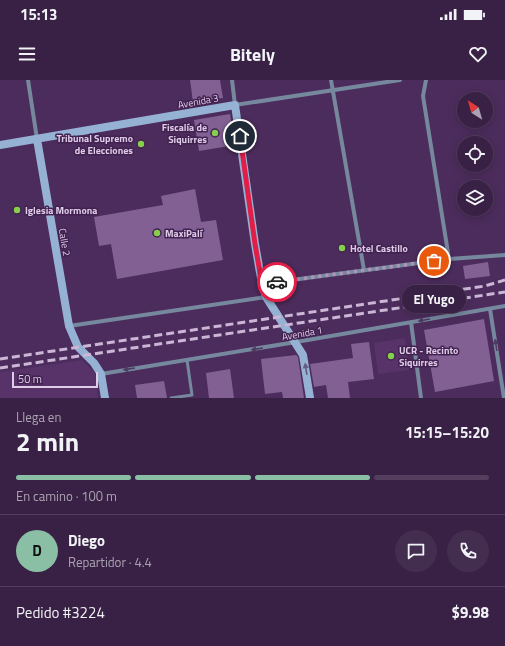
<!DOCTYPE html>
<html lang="es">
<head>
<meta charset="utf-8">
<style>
	:root { --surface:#392145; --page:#442e50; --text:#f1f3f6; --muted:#aba3b3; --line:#533e5e; --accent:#8abfa5 }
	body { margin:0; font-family:"Titillium Web",sans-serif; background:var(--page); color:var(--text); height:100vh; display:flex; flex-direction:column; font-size:15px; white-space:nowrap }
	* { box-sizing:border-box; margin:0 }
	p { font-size:13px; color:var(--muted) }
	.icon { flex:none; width:22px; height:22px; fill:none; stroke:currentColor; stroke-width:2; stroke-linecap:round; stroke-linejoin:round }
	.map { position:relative; height:318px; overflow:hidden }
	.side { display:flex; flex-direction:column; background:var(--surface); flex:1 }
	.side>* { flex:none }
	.needle { width:26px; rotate:323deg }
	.tools { position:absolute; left:457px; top:12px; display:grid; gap:8px }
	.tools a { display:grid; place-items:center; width:36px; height:36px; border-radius:50%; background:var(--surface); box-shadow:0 2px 10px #0003,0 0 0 1px var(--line); font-size:20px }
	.scale { position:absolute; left:12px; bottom:10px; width:86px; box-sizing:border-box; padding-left:4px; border:2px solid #dfcce9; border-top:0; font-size:11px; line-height:14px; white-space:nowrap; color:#dfcce9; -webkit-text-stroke:3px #422250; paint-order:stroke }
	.pin { position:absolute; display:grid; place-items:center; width:34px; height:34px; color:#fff; margin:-17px; border:2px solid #fff; border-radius:50%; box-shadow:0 1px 4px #0007 }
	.courier { position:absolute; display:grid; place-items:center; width:40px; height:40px; margin:-20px; border:3px solid #e11d48; border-radius:50%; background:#fff; color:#222; box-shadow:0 1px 5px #0007 }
	.bubble { position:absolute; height:28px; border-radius:14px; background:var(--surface); box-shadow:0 2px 10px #0003,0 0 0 1px var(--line); font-size:13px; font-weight:700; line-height:28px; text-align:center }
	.headline em { font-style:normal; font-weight:700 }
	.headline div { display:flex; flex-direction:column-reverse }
	.headline { display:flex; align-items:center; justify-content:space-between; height:68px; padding:0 16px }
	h1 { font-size:26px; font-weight:700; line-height:30px }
	.bar { display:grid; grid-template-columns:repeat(4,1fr); gap:6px 4px; align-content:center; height:48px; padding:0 16px }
	.bar i { height:5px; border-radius:3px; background:var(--line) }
	.bar .active { background:var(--accent) }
	.bar p { grid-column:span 4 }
	.line { display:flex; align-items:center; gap:10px; padding:0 16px; border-top:1px solid var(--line) }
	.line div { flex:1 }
	.round { display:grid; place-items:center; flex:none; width:42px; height:42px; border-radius:21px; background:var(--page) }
	.status { display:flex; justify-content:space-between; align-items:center; height:28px; padding:0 20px; background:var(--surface); direction:ltr }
	.status svg { height:11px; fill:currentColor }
	header { display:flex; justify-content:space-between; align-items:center; height:52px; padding:0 16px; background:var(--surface); font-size:18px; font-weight:700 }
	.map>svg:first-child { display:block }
	.built { fill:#573369 }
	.building { fill:#826094 }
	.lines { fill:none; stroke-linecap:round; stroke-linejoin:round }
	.lane { stroke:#76889e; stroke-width:3 }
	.street { stroke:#76889e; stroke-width:4 }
	.secondary { stroke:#95b2d4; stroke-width:8 }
	.rail { stroke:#cbb6d6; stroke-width:3; stroke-dasharray:8 4; stroke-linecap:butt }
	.oneway { fill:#4f3c64 }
	.oneway2 { fill:#635c85 }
	.done { stroke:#ac94b8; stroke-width:4; stroke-dasharray:0 7.2 }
	.route { stroke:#e11d48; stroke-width:5 }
	.poi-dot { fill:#86cf4c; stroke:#422250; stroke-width:1.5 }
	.labels { text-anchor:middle; stroke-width:3; stroke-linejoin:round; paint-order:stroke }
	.street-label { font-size:10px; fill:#dfcce9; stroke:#422250 }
	.poi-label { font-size:10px; font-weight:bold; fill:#dfcce9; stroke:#422250; text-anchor:start }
</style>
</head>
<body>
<div class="status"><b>15:13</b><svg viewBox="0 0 49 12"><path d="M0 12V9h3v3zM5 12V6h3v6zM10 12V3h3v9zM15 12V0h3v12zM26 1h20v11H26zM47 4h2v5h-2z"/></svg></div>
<header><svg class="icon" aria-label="menu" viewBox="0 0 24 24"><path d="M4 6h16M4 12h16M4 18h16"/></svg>Bitely<svg class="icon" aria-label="heart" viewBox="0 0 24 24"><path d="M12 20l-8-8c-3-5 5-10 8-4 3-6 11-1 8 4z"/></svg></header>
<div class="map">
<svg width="505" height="318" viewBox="0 0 505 318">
	<rect width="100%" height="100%" fill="#4c2c5c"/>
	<path class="built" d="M405,258L409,290L378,294L374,263Z
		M82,280L95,293L98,318H0V292Z"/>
	<path class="building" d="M190,0H220L223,18L193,22Z
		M230,34L235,65L199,71L194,40Z
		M195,109L201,142L216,140L223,180L117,199L111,164L99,166L94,137L163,125L161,116Z
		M488,182L490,196L465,199L463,186Z
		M484,239L494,301L435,312L424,250Z
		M369,262L374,299L348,302L350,318H328L326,305L314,307L310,284L353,278L351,264Z
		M296,275L298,277L304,318H283L282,312L265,314L261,279Z
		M230,289L234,318H209L206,293Z
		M164,301L167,318H137L135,305Z"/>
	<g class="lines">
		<path class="lane" d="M171,318L192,315L187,280"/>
		<path class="street" d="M28,0L37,59
			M232,0L235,25L400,0
			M331,0L364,190
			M426,0L423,16L449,179
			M262,204L449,179L505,175
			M490,229L504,318
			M411,242L421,318
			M69,246L266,217
			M101,294L296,262L505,226"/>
		<path class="secondary" d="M37,59L69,246L78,267L94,283L101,294L105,318
			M0,65L235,25L255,164L262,204L266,217L303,275L310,318"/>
		<path class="rail" d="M0,279L485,206L505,200
			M0,288L505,212"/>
	</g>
	<defs><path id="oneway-solid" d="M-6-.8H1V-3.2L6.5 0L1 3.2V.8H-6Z"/></defs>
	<g class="oneway">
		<use href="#oneway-solid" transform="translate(424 240) rotate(170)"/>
		<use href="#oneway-solid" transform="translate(496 265) rotate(-99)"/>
		<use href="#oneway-solid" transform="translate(257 269) rotate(171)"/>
		<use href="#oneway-solid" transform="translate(129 289) rotate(171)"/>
	</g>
	<use class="oneway2" href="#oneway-solid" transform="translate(306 289) rotate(-99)"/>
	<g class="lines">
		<path class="done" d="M277,202L434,181"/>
		<path class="route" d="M240,56L255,164L262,204L277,202"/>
	</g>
	<g class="poi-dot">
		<circle cx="215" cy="53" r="4"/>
		<circle cx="141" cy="64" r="4"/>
		<circle cx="17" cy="130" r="4"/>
		<circle cx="157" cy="153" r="4"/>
		<circle cx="342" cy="168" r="4"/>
		<circle cx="391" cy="276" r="4"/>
	</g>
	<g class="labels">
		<g class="street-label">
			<text transform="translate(198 21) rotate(-10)" y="4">Avenida 3</text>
			<text transform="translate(65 162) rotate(80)" y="4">Calle 2</text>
			<text transform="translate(302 253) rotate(-10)" y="4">Avenida 1</text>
		</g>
		<g class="poi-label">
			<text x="207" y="51" text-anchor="end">Fiscalía de<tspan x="207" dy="12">Siquirres</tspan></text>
			<text x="133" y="62" text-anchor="end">Tribunal Supremo<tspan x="133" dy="12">de Elecciones</tspan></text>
			<text x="25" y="134">Iglesia Mormona</text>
			<text x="165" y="157">MaxiPalí</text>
			<text x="350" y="172">Hotel Castillo</text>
			<text x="399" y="274">UCR - Recinto<tspan x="399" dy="12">Siquirres</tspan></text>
		</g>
	</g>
</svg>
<div class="tools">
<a><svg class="needle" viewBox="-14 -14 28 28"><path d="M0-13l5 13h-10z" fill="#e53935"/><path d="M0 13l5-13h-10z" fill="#aba3b3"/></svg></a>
<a><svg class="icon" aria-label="locate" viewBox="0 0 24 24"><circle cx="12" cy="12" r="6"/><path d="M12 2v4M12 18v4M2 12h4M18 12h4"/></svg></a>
<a><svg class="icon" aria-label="layers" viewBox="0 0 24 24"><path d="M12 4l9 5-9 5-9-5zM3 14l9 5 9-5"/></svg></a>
</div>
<div class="scale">50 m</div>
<div class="pin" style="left:434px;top:181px;background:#ea580c"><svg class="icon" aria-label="bag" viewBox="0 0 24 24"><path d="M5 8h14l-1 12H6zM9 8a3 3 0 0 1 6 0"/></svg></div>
<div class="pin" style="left:240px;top:56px;background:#1f2937"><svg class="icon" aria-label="home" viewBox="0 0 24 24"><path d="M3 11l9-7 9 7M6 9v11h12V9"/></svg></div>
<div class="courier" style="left:277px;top:202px"><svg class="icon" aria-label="car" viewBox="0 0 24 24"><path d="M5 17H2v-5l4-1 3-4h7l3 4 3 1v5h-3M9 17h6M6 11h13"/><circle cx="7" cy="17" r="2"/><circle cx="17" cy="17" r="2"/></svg></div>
<div class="bubble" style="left:402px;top:205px;width:64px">El Yugo</div>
</div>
<section class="side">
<div class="headline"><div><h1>2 min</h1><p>Llega en</p></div><em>15:15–15:20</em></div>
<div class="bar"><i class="active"></i><i class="active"></i><i class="active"></i><i></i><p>En camino · 100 m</p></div>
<div class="line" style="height:72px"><b class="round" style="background:var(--accent);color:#111">D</b><div><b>Diego</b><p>Repartidor · 4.4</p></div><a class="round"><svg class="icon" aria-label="chat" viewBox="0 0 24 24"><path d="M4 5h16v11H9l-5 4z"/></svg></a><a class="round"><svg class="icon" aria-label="phone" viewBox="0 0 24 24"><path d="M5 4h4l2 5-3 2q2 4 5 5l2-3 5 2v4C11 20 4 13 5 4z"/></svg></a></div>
<div class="line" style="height:52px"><div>Pedido #3224</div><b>$9.98</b></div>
</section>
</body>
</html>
